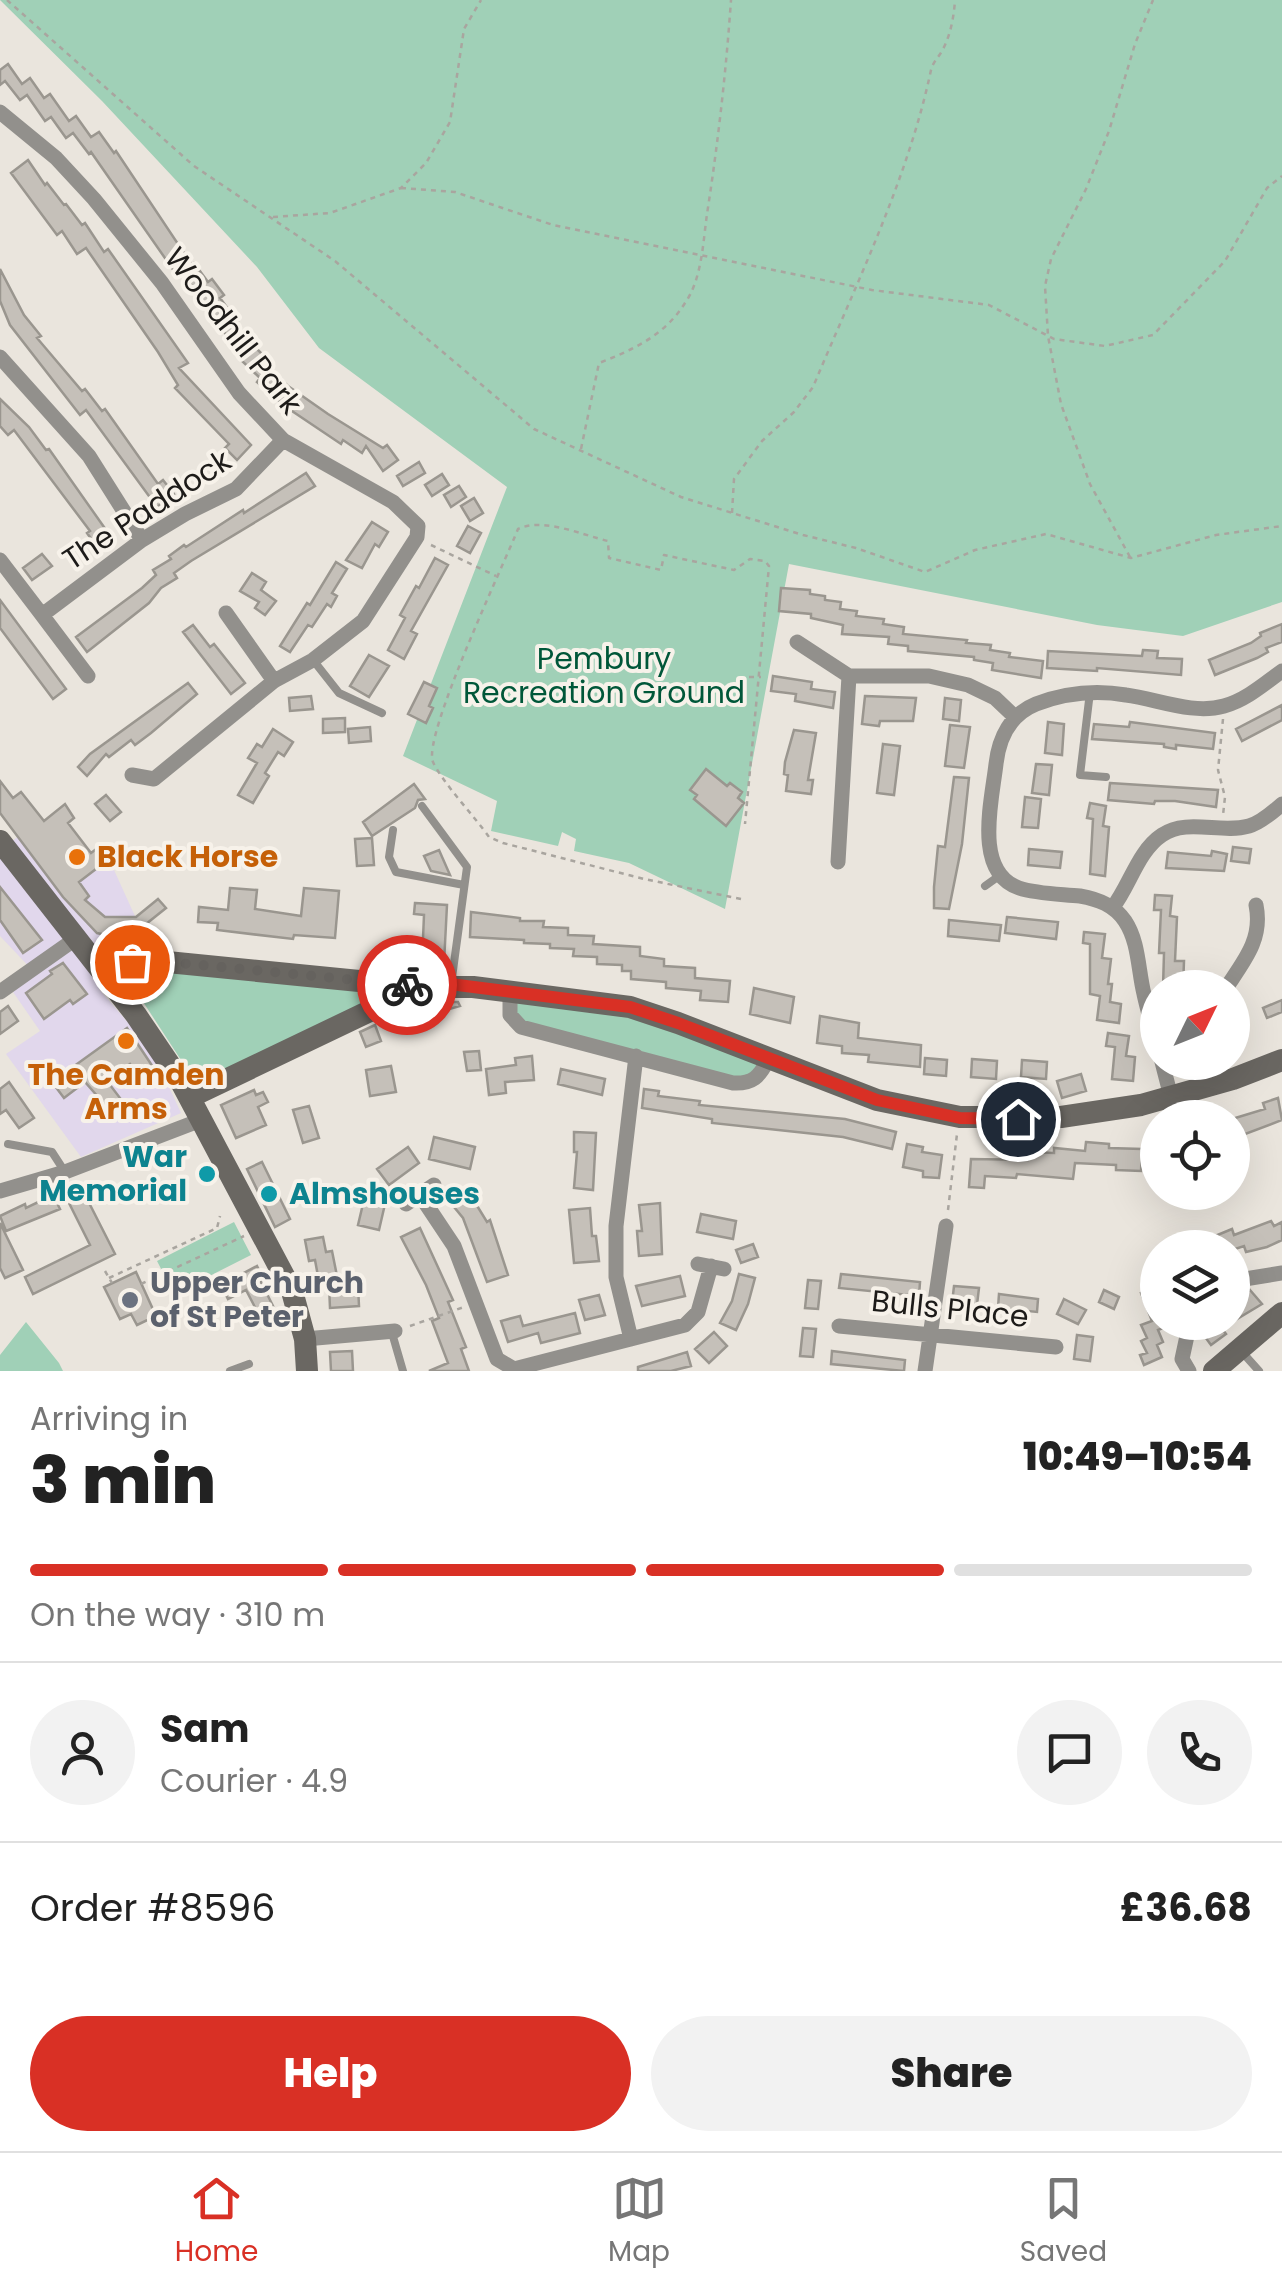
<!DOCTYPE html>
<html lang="en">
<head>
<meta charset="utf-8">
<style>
	:root { --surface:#fff; --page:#f2f2f2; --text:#222; --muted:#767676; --line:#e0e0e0; --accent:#d93025 }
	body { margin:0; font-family:Poppins,sans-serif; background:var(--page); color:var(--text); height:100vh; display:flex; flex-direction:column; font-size:38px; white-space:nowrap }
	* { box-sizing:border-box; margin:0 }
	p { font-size:32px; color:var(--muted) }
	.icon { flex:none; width:55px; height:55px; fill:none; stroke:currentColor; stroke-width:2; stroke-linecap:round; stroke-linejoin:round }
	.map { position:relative; height:1371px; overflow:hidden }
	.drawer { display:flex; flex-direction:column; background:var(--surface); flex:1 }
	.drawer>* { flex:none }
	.needle { width:65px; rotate:47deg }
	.controls { position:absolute; left:1140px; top:970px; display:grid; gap:20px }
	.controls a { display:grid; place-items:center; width:110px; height:110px; border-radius:50%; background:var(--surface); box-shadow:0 10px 40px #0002; font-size:50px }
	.pin { position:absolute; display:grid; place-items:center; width:85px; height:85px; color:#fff; margin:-42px; border:5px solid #fff; border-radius:50%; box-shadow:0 2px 10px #0007 }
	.courier { position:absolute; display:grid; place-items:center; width:100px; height:100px; margin:-50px; border:8px solid #d93025; border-radius:50%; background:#fff; color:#222; box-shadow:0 2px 12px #0007 }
	.summary em { font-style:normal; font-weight:800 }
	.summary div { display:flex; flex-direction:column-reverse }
	.summary { display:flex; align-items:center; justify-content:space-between; height:170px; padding:0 30px }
	h1 { font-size:65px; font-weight:800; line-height:75px }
	.bar { display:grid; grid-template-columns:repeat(4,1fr); gap:15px 10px; align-content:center; height:120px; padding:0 30px }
	.bar i { height:12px; border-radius:8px; background:var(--line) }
	.bar .on { background:var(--accent) }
	.bar p { grid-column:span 4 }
	.line { display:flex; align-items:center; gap:25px; padding:0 30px; border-top:2px solid var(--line) }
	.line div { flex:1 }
	.round { display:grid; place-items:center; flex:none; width:105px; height:105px; border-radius:52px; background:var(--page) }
	.primary-button { display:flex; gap:20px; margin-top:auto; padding:20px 30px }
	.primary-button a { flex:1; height:115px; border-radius:60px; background:var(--accent); color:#fff; font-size:40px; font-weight:800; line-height:115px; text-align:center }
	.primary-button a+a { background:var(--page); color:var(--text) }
	.tab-bar { display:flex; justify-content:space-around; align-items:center; height:140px; border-top:2px solid var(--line); background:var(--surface); font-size:28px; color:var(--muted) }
	.tab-bar a { display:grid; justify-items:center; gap:5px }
	.tab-bar .on { color:var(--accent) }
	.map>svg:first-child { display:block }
	.commercial { fill:#e1d7ec }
	.green { fill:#a0d0b7 }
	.building { fill:#c5c0b9; stroke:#9a968f; stroke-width:2.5 }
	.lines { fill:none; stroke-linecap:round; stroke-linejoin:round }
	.path { stroke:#a9a59f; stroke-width:2.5; stroke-dasharray:5 5; stroke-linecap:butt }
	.lane { stroke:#92908c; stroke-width:8 }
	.street { stroke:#92908c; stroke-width:15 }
	.secondary { stroke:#6a6762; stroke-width:22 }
	.done { stroke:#65625e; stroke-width:10; stroke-dasharray:0 18 }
	.route { stroke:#d93025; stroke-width:12 }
	.food-dot { fill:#e8710a; stroke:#f7f2ea; stroke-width:4 }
	.culture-dot { fill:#0f9aa8; stroke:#f7f2ea; stroke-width:4 }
	.worship-dot { fill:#6b7280; stroke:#f7f2ea; stroke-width:4 }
	.labels { text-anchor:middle; stroke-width:8; stroke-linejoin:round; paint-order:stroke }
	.street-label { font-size:30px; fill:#1d1b19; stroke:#f7f2ea }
	.park-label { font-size:30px; fill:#005739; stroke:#f7f2ea }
	.food-label { font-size:30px; font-weight:bold; fill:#c56008; stroke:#f7f2ea; text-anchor:start }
	.culture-label { font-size:30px; font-weight:bold; fill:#0d838f; stroke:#f7f2ea; text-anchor:end }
	.worship-label { font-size:30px; font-weight:bold; fill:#5b616d; stroke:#f7f2ea; text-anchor:start }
</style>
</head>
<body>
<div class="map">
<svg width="1282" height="1371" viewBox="0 0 1282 1371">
	<rect width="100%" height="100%" fill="#eae5dd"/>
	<path class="commercial" d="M31,827L51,854L77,835L91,852L99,847L109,859L139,925L133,950L99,976V989L131,1026L158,1063L181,1113L81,1157L6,1054L40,1031L13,992L36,974L0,936V850Z"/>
	<path class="green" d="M0,0H1282V602L1183,636L1097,625L789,564L725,909L629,863L574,851L576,839L562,832L558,846L491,831L497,801L403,756L507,487L319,348L257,267L102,101Z
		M137,969L387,990L388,997L196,1083L134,988L131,978Z
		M510,991L630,1007L768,1060L749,1084L521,1027Z
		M234,1222L251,1255L174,1294L157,1261Z
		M26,1322L59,1363L63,1371H0V1355Z"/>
	<path class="building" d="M8,64L22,84L30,78L44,98L50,94L69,121L76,116L91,137L99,132L114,153L116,151L192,265L194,263L208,282L212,279L224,295L220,298L238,322L234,324L253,350L255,347L267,359L263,363L288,386L328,414L383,448L387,445L398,460L383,471L366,446L362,453L343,440L341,444L286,407L257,382L260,378L242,361L212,312L178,268L174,271L91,152L89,154L73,133L66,138L51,117L45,121L27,95L20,100L5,81L0,85V70Z
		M28,160L45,185L47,183L64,205L66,204L82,225L85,223L104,252L108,249L188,363L179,368L251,445L237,460L225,448L229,444L175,388L178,385L158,352L86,248L77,254L62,231L57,235L11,173Z
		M0,269L24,315L41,336L37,338L82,391L85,389L102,411L105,409L158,484L163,480L174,494L157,507L86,410L80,415L10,325L0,301Z
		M0,399L29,427L46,450L49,449L111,537L97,547L87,533L90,531L14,430L8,435L0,426Z
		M419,462L425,473L403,486L397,476Z
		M306,473L315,486L191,561L174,573L177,578L161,588L149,603L87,652L76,637L142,588L156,575L153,570L171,559L169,556L184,545L186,547L243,510L244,513Z
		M442,474L449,485L432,496L425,485Z
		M459,486L466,497L451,507L444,495Z
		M474,498L483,513L470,521L461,506Z
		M372,522L388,532L379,547L375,544L362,568L346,560Z
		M468,526L481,533L470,553L457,546Z
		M42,554L52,566L32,580L23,568Z
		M435,558L448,565L411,631L417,634L404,659L388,650L405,618L400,615L416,586L419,588Z
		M336,562L347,569L332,593L337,596L331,607L327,604L312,627L308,625L290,652L280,646L307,603L310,605Z
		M252,573L266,582L261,590L276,601L265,615L255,608L259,602L240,591Z
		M781,588L810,590V594L825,596V600L841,602L840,609L857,611L856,616L884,619L883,624L904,627L903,634L967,640L966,643L991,645L990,650L1010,653L1009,657L1043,661L1041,678L992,670L993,663L974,660V657L908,651V646L888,644L889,637L842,634L843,625L811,618V614L779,611Z
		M0,600L66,689L53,699L0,628Z
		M1282,624V642L1266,648L1268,652L1257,658L1215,675L1209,660L1251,643L1261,636L1260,633Z
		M193,625L210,647L214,644L245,683L231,694L183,632Z
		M1143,650L1158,651L1157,658L1182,659L1181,675L1097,668V671L1047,668L1048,651L1142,656Z
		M369,655L389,666L369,697L350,686Z
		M773,676L812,682L811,689L835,692L833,708L795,701L796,694L771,691Z
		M424,682L437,688L429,706L433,708L426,723L408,714Z
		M188,683L197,694L151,733L135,745L131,740L109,757L106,754L87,776L78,767L90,754Z
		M311,696L313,709L290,711L289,698Z
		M865,696L916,698L913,721H880L879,726L862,724Z
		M945,698L961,700L959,721L943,719Z
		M1282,705V720L1242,741L1236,729Z
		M345,718V732L323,733V719Z
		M1048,722L1064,724L1062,755L1045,753Z
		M1130,722L1215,733L1213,749L1176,745V749L1164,747V744L1092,739L1094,724L1129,727Z
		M950,725L970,727L964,768L945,766Z
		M370,727L371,741L349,743L348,729Z
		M273,729L293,742L284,756L278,752L265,773L269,776L253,803L238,795L257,763L248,758L257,744L262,747Z
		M794,730L816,733L808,780H813L811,794L786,791L788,775L784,774L785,762Z
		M883,744L900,746L894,795L877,793Z
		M1036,764L1052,765L1049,795L1032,793Z
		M706,769L727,786L730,783L742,792L738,798L744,803L726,826L694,799L697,795L690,790Z
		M954,777L969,778L962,844L949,909L934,908V887L938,846L945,847Z
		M0,781L13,798L21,792L44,821L65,804L74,818L68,823L91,853L99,847L109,859L79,882L89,896L85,900L105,917H136L158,899L166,908L136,932L134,941L97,933L63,897L0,813Z
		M1110,783L1218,790L1216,807L1175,801H1155L1154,804L1108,800Z
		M414,784L425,799L418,800L415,808L372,836L363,822Z
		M106,795L121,812L110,821L95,804Z
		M1025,797L1041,799L1038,828L1022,827Z
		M1090,803L1106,806L1103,826L1109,827L1105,876L1090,874L1093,819L1087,818Z
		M372,838L374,865L357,866L355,839Z
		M1233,847L1251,849L1249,863L1231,861Z
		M1029,849L1062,852L1060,868L1028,865Z
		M439,850L450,875L431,871L424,856Z
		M1212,851L1227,854L1224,871L1166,868L1168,852L1211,856Z
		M0,887L42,940L23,953L0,920Z
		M230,888L257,890L255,909L301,916L304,888L339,891L335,938L294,935L293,939L217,930L218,923L198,922L199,907L228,910Z
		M1155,895L1172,896L1170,916L1177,917L1175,961H1184L1183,988H1163L1164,953H1159L1161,910H1154Z
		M415,903L447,905L444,963L422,962L424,915L414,914Z
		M471,912L520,918V921H544L543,927L568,928V935L594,936L593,944L640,947V956L664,959V966L695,968V978L730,981L728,1002L700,1000L701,991L666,988V982L631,979V971H622V965L597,964V957L573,956L574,949L550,948V944L524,943V940L470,937Z
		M1007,917L1058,922L1056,939L1005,933Z
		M949,920L1001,925L999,941L948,936Z
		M1084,932L1105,934L1102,958L1111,959L1108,984H1112L1110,1002L1121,1004L1119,1023L1097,1020L1100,996L1090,994V944L1083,943Z
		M63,963L87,994L73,1004L70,1000L44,1019L26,993L52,974L50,971Z
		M754,988L794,997L790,1023L750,1014Z
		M1282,1000V1012L1267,1018L1263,1008Z
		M423,1002H458L460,1006L397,1024L394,1016Z
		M8,1006L18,1021L0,1034V1012Z
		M820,1016L859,1023L858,1038L921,1045L920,1067L868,1062L869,1055L842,1053V1046L817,1043Z
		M375,1025L381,1041L366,1047L360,1032Z
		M127,1028L153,1067L140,1077L130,1064L107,1081L120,1098L106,1106L85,1082L64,1098L52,1082Z
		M1108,1033L1129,1036L1126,1056L1135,1057L1133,1081L1112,1079L1115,1047L1106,1046Z
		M479,1051L481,1070L467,1071L464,1052Z
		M532,1056L534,1080L505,1082L506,1093L489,1095L486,1069L516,1065L515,1058Z
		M925,1058L947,1060L946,1076L924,1074Z
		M972,1059L997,1061L996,1079L971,1077Z
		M1022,1060L1047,1062L1046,1079L1021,1077Z
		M391,1066L396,1092L370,1096L366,1070Z
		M561,1069L605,1079L602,1095L558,1084Z
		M1081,1074L1086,1091L1062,1098L1057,1081Z
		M9,1082L34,1118L19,1128L6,1110L0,1114V1089Z
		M644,1089L659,1091L658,1096L700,1101L699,1105L845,1119L896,1132L892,1149L843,1137L712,1123V1119L642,1108Z
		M254,1090L256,1095L263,1092L268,1102L258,1107L266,1125L236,1138L221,1105Z
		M1278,1098L1282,1120L1232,1139V1119L1265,1109L1263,1103Z
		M309,1106L319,1138L303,1143L293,1110Z
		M574,1132L596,1133L593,1190L574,1188L577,1152H574Z
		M434,1137L475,1147L470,1169L429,1159Z
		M1086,1142L1109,1144V1148L1142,1149L1141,1171L1116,1170V1165L1075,1163L1073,1179L1017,1174L1016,1178L985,1176L984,1188L969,1187L971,1159L1028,1160L1029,1152L1054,1153V1148L1085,1151Z
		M907,1144L923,1147L922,1152L942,1155L939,1178L923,1177V1171L903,1167Z
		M408,1147L419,1163L389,1185L377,1169Z
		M262,1162L290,1219L275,1227L247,1169Z
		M367,1187L388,1191L379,1230L358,1225Z
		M82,1189L115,1254L33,1294L25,1277L90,1245L66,1197Z
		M468,1191L487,1222L490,1220L508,1275L487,1282L463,1218L450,1202Z
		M53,1195L60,1209L6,1231L0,1216L25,1204L26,1208Z
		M660,1203L662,1254L639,1256L637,1231H642L639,1205Z
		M590,1208L592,1236H596L599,1261L574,1263L569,1210Z
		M701,1214L736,1221L733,1239L697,1232Z
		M1271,1221L1274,1226L1282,1222V1240L1267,1247L1246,1252L1244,1246L1232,1250L1186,1248L1232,1229L1234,1235Z
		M0,1223L23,1270L5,1278L0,1268Z
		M420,1228L453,1300L448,1302L466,1347L461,1349L469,1371H429L448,1363L432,1321L439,1318L426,1285L401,1237Z
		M323,1237L326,1252L332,1251L339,1286L358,1285L359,1306L330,1308L329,1285L320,1287L315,1260L309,1261L305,1240Z
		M753,1244L758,1257L741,1263L736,1250Z
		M257,1266L264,1280L261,1282L273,1306L258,1313L246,1290L228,1299L221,1285Z
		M136,1272L156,1316L137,1325L131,1314L120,1319L104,1287Z
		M739,1274L755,1278L748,1304L736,1330L720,1323L732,1301Z
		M841,1274L920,1282L919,1296L839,1288Z
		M680,1276L685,1296L642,1306L636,1286Z
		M808,1280L821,1281L818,1309L805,1308Z
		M954,1286L979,1288L977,1305L952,1303Z
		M1158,1286V1322L1163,1328L1158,1330L1163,1342L1157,1345L1162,1357L1144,1365L1140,1355L1147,1353L1141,1341L1147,1338L1141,1325L1152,1321L1141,1293Z
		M1104,1290L1119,1297L1114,1309L1099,1302Z
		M1250,1290L1262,1304L1232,1322V1303Z
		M999,1294L1038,1299L1037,1312L998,1308Z
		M599,1295L605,1315L585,1320L579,1300Z
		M1064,1299L1086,1310L1078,1324L1057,1314Z
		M575,1313L580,1333L541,1343L538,1333L508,1342L501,1321L520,1316L523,1326Z
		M1209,1322H1232L1223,1330L1226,1334L1211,1345L1200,1330Z
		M803,1328L816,1329L813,1357L800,1356Z
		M714,1332L727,1346L709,1363L695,1349Z
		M1077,1335L1093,1337L1090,1361L1074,1359Z
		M352,1351L353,1371H331L330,1352Z
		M832,1351L905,1360L904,1371L831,1364Z
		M687,1352L691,1366L671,1371H638V1367Z"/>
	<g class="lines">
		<path class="path" d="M7,0L194,166L335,261L534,429L681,497L803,535L856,548L925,572L975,550L1046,534L1131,558L1216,535L1282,526
			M401,188L455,192L553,225L872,290L989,305L1054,339L1105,346L1153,335L1225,261L1267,188L1282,176
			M273,217L330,213L401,188L426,163L450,122L464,29L481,0
			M581,449L599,363C633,350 665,335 685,303C702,279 703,242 707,214C718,143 726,72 731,0
			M732,513L734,479L762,441L794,412L813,387C856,284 908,179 931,70C933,62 938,58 942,51C951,35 954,15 955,0
			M431,545L496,576
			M1130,557L1090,484L1061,404L1048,336L1045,286L1051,259L1086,189L1109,131L1135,44L1153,0
			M749,677H761
			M1223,719L1218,770L1225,797L1223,815
			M741,899L644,879L503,843L489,837C475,817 442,782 433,762C422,737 504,564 518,529C543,517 582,535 608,541L609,558L661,570L664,555L734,570L750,559L765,561L769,566L745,824
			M948,1210L957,1134
			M105,1271L112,1283
			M109,1278L217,1228L220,1216
			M141,1284L244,1236
			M410,1326L464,1307"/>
		<path class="lane" d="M313,660L339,693L382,713
			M1090,692L1080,775L1106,777
			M422,806L467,867L451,985
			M393,830L389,857L396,872L464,885
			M985,886L999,876
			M8,1144L52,1152L65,1172
			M395,1331L392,1333L403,1371
			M1242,1352L1259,1371
			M230,1371L249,1364"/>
		<path class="street" d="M0,112L56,158L94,199L162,283L239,393L283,440L393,502L418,526L417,537L363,621L313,660L274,681L154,779L132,775
			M0,357L89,456L142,540
			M0,560L42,615L142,540L185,514L236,489L283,440
			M226,613L274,681
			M42,615L88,676
			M797,642L849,676H929L968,685L995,698L1014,716
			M838,862L849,676
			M1113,907C1130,885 1138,851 1162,835C1187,818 1221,834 1249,826C1260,823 1273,812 1282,804
			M1226,988C1244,961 1263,939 1256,905
			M510,991V1015L521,1027L733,1083C753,1084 759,1077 768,1060
			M0,992L75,939
			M1158,1046C1153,1029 1148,1012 1144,994C1138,970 1139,942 1125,921C1114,905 1098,899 1080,896C1061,894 1037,894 1019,888C973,872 992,800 996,764C999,737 1011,714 1036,704C1065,693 1096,690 1126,695C1157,699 1193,715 1224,706C1246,700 1264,684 1282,671
			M1162,1062L1171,1097
			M0,1191L65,1172L201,1120
			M420,1195L454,1246L497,1359L514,1369L685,1325L698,1312L711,1266
			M406,1204L434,1185
			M698,1264L724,1269
			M1232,1281L1282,1273
			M839,1326L1056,1347
			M305,1339L395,1331
			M631,1339L616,1277V1226L636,1056
			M925,1371L946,1226
			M1189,1371L1182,1359L1190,1322"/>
		<path class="secondary" d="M0,841L136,1015L180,1080L292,1291L305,1339L307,1371
			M107,978L132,963L147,960L420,987H473L630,1007L678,1023L877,1100L960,1117H1061L1141,1105L1233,1079L1282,1060
			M190,1097L420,987
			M1214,1371L1282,1313"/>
	</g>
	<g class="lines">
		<path class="done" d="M132,962L148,960L407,985"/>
		<path class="route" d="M407,985L450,984L630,1007L678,1023L877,1100L960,1118L1018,1119"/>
	</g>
	<g class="food-dot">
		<circle cx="77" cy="857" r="10"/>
		<circle cx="126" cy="1041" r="10"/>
	</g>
	<g class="culture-dot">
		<circle cx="207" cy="1174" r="10"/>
		<circle cx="269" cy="1194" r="10"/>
	</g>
	<circle class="worship-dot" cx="130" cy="1300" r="10"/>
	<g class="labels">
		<g class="street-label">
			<text transform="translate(233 331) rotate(52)" y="10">Woodhill Park</text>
			<text transform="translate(147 510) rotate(-33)" y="10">The Paddock</text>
			<text transform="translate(950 1309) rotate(6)" y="10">Bulls Place</text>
		</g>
		<g class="park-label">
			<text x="604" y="669">Pembury<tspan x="604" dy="34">Recreation Ground</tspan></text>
		</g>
		<g class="food-label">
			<text x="97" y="867">Black Horse</text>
			<text x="126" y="1085" text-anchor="middle">The Camden<tspan x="126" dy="34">Arms</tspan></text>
		</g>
		<g class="culture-label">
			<text x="187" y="1167">War<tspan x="187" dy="34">Memorial</tspan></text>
			<text x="289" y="1204" text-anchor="start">Almshouses</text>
		</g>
		<g class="worship-label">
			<text x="150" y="1293">Upper Church<tspan x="150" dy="34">of St Peter</tspan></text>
		</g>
	</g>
</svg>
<div class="controls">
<a><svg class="needle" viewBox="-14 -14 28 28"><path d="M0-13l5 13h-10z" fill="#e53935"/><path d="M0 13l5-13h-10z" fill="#767676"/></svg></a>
<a><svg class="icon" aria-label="locate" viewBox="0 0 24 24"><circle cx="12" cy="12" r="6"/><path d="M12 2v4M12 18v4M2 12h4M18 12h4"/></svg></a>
<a><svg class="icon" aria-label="layers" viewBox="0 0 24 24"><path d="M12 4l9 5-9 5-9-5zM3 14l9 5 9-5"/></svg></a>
</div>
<div class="pin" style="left:132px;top:962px;background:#ea580c"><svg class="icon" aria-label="bag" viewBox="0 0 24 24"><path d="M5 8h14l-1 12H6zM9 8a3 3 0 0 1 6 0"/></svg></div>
<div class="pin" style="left:1018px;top:1119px;background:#1f2937"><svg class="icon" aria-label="home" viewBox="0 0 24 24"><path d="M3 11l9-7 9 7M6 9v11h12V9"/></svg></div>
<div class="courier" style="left:407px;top:985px"><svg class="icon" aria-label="bike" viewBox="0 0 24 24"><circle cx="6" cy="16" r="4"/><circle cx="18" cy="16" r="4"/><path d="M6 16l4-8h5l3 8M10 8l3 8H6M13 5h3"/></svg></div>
</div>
<section class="drawer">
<div class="summary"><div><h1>3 min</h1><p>Arriving in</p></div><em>10:49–10:54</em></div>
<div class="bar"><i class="on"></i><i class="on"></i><i class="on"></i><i></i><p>On the way · 310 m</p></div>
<div class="line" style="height:180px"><a class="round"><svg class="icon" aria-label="person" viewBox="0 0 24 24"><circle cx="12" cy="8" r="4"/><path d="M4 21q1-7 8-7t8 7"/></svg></a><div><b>Sam</b><p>Courier · 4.9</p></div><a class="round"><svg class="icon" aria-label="chat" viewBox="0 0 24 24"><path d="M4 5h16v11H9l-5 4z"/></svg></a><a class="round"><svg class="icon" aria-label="phone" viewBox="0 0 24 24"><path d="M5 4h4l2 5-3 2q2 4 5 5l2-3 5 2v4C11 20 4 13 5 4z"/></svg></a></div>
<div class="line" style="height:130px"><div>Order #8596</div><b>£36.68</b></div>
<div class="primary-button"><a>Help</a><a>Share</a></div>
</section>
<nav class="tab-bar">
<a class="on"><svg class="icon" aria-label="home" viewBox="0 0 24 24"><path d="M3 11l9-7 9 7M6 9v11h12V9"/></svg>Home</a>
<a><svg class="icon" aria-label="map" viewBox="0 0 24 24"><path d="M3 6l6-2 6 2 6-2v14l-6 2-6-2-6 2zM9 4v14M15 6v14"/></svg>Map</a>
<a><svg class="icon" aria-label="saved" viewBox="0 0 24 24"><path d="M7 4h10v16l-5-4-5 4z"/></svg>Saved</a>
</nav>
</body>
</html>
